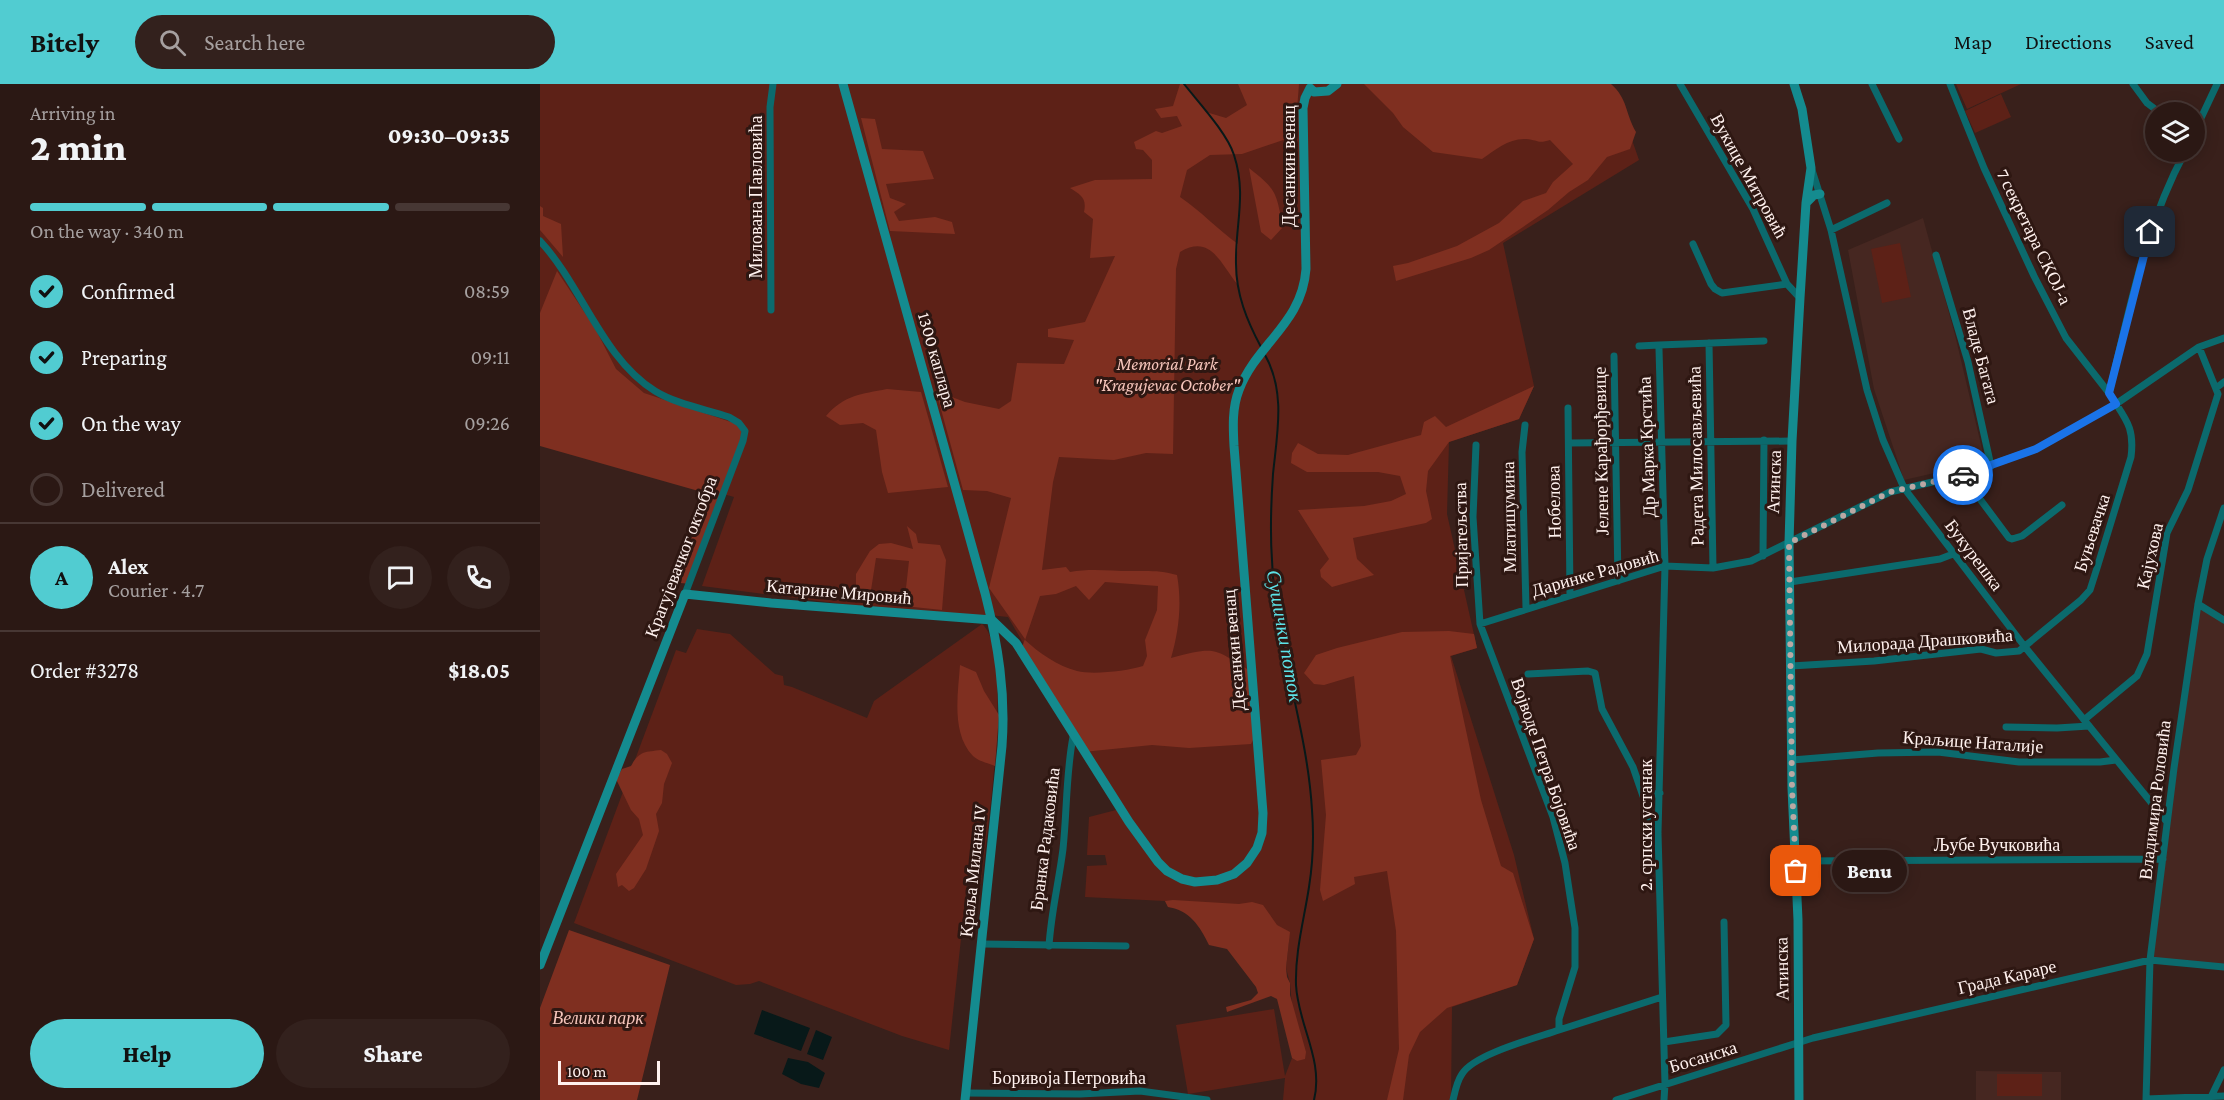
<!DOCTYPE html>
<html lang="en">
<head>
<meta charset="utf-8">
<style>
	:root { --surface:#2b1814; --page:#33211d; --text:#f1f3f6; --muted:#a6a0a0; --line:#473734; --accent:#51ccd1 }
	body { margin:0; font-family:"Crimson Pro",serif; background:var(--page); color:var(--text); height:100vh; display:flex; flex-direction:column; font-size:22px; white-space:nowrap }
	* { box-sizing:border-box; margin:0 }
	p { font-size:20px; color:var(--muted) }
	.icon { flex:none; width:33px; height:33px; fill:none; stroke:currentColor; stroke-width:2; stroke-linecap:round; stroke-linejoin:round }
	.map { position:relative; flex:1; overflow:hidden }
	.details { display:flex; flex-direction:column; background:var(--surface); width:540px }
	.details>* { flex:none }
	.buttons { position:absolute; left:1605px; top:18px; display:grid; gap:12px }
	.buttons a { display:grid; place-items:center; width:60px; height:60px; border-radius:50%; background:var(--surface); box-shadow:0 3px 15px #0003,0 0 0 2px var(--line); font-size:30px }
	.scale { position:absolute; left:18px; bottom:15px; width:102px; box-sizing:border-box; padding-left:6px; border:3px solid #fff1ee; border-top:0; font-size:16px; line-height:21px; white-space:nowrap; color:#fff1ee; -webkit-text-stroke:4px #2e1712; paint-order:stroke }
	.pin { position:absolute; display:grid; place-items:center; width:51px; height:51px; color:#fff; margin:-26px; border-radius:12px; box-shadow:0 3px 9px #0006 }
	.courier { position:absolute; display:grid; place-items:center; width:60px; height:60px; margin:-30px; border:4px solid #1a73e8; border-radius:50%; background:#fff; color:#222; box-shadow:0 2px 8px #0007 }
	.bubble { position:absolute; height:42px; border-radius:21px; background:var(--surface); box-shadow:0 3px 15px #0003,0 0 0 2px var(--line); font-size:20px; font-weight:800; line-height:42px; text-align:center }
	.overview em { font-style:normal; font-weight:800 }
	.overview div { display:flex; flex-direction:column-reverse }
	.overview { display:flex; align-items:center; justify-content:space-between; height:102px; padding:0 30px }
	h1 { font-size:39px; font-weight:800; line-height:45px }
	.bar { display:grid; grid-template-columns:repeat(4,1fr); gap:9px 6px; align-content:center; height:72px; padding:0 30px }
	.bar i { height:8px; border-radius:4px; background:var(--line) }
	.bar .active { background:var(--accent) }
	.bar p { grid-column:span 4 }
	.line { display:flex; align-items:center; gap:15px; padding:0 30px; border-top:2px solid var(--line) }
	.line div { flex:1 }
	.round { display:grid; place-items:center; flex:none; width:63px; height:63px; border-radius:32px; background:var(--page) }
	ol { padding:0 30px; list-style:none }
	li { display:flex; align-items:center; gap:18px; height:66px }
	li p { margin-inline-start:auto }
	li .icon { padding:6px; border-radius:50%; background:var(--accent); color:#111; stroke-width:4 }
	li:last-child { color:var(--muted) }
	li i { width:33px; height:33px; border:3px solid var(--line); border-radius:50% }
	.primary-button { display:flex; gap:12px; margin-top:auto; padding:12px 30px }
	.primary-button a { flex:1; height:69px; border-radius:36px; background:var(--accent); color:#111; font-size:24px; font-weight:800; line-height:69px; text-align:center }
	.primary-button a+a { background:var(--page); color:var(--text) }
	header { display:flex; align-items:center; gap:36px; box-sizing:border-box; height:84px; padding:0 30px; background:var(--accent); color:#111 }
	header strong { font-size:28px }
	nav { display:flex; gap:33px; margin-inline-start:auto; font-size:21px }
	.search { width:420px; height:54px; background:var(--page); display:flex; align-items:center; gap:15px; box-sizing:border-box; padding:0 21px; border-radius:33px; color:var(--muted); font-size:22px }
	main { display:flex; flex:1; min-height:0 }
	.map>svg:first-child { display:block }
	.built { fill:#462721 }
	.green { fill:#5d2117 }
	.forest { fill:#7f2f20; fill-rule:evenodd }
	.water { fill:#081919 }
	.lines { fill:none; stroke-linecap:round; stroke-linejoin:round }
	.stream { stroke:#081919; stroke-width:2 }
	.street { stroke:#0b6a6d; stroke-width:7 }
	.secondary { stroke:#148b8f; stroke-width:9 }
	.done { stroke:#baa8a4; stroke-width:6; stroke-dasharray:0 10.8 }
	.route { stroke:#1a73e8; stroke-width:8 }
	.labels { text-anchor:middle; stroke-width:6; stroke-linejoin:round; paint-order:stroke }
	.street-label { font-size:18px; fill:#fff1ee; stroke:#2e1712 }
	.park-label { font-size:18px; font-style:italic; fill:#f6c5bb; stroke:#2e1712 }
	.water-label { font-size:20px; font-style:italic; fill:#5ce2e7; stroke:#2e1712 }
</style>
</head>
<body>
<header>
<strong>Bitely</strong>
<div class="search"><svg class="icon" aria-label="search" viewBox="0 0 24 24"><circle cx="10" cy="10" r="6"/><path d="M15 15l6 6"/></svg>Search here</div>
<nav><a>Map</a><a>Directions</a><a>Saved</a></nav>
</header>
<main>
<section class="details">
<div class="overview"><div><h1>2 min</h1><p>Arriving in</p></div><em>09:30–09:35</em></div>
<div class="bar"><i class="active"></i><i class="active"></i><i class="active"></i><i></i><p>On the way · 340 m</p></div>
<ol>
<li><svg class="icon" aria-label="check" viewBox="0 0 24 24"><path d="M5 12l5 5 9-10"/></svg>Confirmed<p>08:59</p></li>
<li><svg class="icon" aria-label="check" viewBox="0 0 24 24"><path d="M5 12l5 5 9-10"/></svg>Preparing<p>09:11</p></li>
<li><svg class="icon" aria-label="check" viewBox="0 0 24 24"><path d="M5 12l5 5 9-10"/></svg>On the way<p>09:26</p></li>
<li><i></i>Delivered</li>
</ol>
<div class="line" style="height:108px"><b class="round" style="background:var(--accent);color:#111">A</b><div><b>Alex</b><p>Courier · 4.7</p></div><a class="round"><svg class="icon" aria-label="chat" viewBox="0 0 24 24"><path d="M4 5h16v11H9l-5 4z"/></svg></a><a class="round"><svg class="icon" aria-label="phone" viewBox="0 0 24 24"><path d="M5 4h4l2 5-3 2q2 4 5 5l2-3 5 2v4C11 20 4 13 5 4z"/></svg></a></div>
<div class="line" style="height:78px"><div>Order #3278</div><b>$18.05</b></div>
<div class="primary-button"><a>Help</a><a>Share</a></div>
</section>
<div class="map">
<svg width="1684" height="1016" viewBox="0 0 1684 1016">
	<rect width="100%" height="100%" fill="#39201b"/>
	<path class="built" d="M1383,134L1415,251L1442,365V373L1438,379L1364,396L1334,305L1308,166Z
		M1658,520L1684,536V883L1610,876Z
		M1436,987L1521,988V1016H1436Z"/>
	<path class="green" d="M0,0H994L1083,30L1099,76L963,159L994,302L979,335L909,358L907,430L937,564L911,572L974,771L994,855L977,901L912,923L911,1016H743L745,994L648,1010L636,941L734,925L745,992L752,974L757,977L750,899L746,884L749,856L726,838L628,823L625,817L545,813L547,782L567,781L565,771H547L549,733L580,725L468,533L449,531L451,539L162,502L194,413L0,358Z
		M1416,0H1481L1427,25Z
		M1461,10L1471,33L1435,49L1425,27Z
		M1360,159L1371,213L1342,219L1331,165Z
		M442,540C475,567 446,755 441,800L427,799L409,966L362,952L219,897L210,900L196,901L34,839L136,566L146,569L157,545L190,550L235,590L243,592L244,601L252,603L327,634L334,617Z
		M1457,990H1502V1012H1457Z"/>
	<path class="forest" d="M640,0H644L666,28L686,34L707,21L698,0H759L755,52L702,70L670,71L647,86L640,113C661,127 677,145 698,160L696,180L698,201C680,179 671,150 640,168L636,185L633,370L606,369L574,376L519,373L513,398L502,486L526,483L530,488C551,484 570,487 591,487C608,487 621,486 637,491C642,519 639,547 631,574C678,562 672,564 712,588L713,656L711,660L649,664L612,661L543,668L481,566L485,555L449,504L471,414L447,407L423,406L396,307L425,318L459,325L471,317L477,279L524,280L534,256L508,253V245L545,238L575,172L550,174L553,135L544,128C547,114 541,111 530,104L555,96L612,95V76L603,66L596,65L594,58L616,47L622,49L642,42L637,32L621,34L615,25L633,22ZM565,498L618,502L617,526L605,556L607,572L603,582C587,587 553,591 537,587C518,582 499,569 485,556L500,512L516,510L536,502L549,516Z
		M824,0H1071C1088,15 1085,29 1096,48L1090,65L1067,73L1048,96L1029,108L1008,126L949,166L931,174L856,197L853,182L868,179L917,162L959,139L983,117L1006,109L1013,98L1033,80L1010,56C998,60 998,56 986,55C969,54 955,66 942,75L893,68L863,43L853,29Z
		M321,34L335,35L342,65L383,67L394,95L346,100L350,114L366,120L354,128L359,137L395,133L412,138L415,150L350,147Z
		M709,84C737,106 736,108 743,143L731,156L721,148Z
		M0,122L3,124V132L21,140L23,173L0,146Z
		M17,187L55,244L76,285L104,309L200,341L203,354L151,500L130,498L162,408L0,362V229Z
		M994,302L979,335L909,358L888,387L886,407L892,435L886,439L813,454L817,475L834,491L792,503L781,493L780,486L789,475L758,426L824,422L851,417L866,410L860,392L838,388H767L751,379L752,369L758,359L778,370L808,371L881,351L884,338L895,332L906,343Z
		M347,305L381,308L408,403L348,409L342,388L336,346L323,339L300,341L286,332C304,311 321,310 347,305Z
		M367,442L376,450L378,459L400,461L406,476L402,526L364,522L369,477L336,474L329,519L316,514V490L330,467L339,460L351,459L373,465Z
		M909,547L934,550L937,564L910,572L941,716L961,782L973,789L994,855L977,901L907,924L880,948L869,971L863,1016H847L859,965L856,847L847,787L814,793L815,800L783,817L780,806L786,731L781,676L816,671L821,662L814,592L784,601L774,600L764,589L776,571L797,564L862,548Z
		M420,581L436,588L444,607L459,631L455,682C448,679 438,677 433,672C411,649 418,610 420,581Z
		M121,666L127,670L132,679L124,700L122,719L116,730L119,747L106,785L94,804L89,807L82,801L78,803L76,790L103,751L99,735L91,726L76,695L82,685L91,682C99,667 105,668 121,666Z
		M633,816L699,820L712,818L723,821L737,841L750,848L746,884L747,893L750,899V911L766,968L765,975L757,977L752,974L737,915L731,912L687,928L686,923L711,916L718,909L716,903L687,865L669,861C660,842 649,826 628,823L625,817Z
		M29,846L130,881L97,1016H0V924Z"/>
	<path class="water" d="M222,926L270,944L261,967L214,950Z
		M276,946L292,953L283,976L267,970Z
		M248,974L268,978L285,989L279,1004L261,1000L242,990Z"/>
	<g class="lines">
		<path class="stream" d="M644,0C659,19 687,49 694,71C707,111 695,141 696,180C696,210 707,237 721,263
			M725,271C746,308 737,350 733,390C731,419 730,448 732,476C735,562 767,641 772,726C774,752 773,778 769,803C764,836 755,867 756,901C758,941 784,976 774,1016"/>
		<path class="street" d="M1140,0L1213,125L1247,200L1260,214
			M1332,0L1359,55
			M1410,0L1444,84L1494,192L1526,254L1569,309
			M1593,0L1607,19L1619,28
			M1654,49L1677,0
			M1272,86L1291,146L1327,306L1343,356L1364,404L1485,563L1627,738
			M1291,146L1347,119
			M0,157C42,202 62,274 115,307C136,320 165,325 189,333L199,339L205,347L203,357L145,510
			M1153,160L1171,200L1175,205L1182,209L1247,200
			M1396,171L1428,278L1451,382
			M231,226L230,23L233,0
			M1169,259L1173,484
			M1119,261L1224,257
			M1099,262L1119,261V265L1125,482L1118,749L1125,1000L1124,1016
			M1074,272L1078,497
			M1676,304L1684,298
			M1028,324L1030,511
			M985,341L982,368L986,524
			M1029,359L1252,357
			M1422,391L1469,454L1472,455L1482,452L1522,421
			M1223,472L1224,356
			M1250,498L1400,475L1413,470
			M1658,520L1684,536
			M940,540L1125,482L1173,484L1211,477L1350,408L1422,391L1496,365L1576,320L1659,263L1684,254
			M1251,582L1334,577L1441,565L1456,569L1479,567L1541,516L1550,506L1557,484L1591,373C1595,342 1585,335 1569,309C1590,225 1604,144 1645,68
			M988,590L1048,587L1055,589L1062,625L1093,683L1103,712L1120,709
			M1544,636L1597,592L1607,570L1627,449L1648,406L1678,310L1659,263
			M1466,643L1517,644L1549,642
			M1252,676L1338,669L1398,668L1479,678H1560L1576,676
			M1103,712L1111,738L1118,749
			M1256,777L1623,775
			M442,860L586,862
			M509,862C511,829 519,797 523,765C527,727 526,689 533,653
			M1019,946L1122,913
			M1124,958L1177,950L1186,941L1184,838
			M426,1009L540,1010L600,1007L667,1016
			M1671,1013L1684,986
			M1606,1015L1684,1012
			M913,1016C915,1007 917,997 922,990C934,970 996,954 1019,946V935L1035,883V844L1030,812L1025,779L1013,733L940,540L933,433L936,361
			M1076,1016L1273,954L1610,876L1684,883
			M1606,1016L1610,876L1634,684L1658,520L1667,475L1684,424"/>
		<path class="secondary" d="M303,0L445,509C458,560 466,609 462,662L425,1016
			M1254,0L1262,25L1271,84L1266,119L1260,214L1252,357L1249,459L1252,704L1258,836L1259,1016
			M770,4L774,8L788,7L797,0
			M1266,119L1274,111L1280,110
			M0,881L145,510L231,519L452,536L476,559L589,738L618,778L627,787L642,795L655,798L677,796L694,790L707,779L717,764L722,749L723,729L694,362C693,343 692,324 699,306C717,259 762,240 766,185L763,24L765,14L770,4"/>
	</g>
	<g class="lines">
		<path class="done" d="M1256,787L1252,704L1249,459L1350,408L1423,391"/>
		<path class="route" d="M1423,391L1496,365L1576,320L1569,309L1610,148"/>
	</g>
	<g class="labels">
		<g class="street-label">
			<text transform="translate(749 82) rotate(-90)" y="6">Десанкин венац</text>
			<text transform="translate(1209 92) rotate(61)" y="6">Вукице Митровић</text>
			<text transform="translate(216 113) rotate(-90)" y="6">Милована Павловића</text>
			<text transform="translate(1494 153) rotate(64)" y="6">7 секретара СКОЈ-а</text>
			<text transform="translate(1441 272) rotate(75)" y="6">Владе Багата</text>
			<text transform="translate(397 276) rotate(74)" y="6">1300 каплара</text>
			<text transform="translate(1107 363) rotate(-92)" y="6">Др Марка Крстића</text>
			<text transform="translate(1061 367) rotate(-91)" y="6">Јелене Карађорђевице</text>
			<text transform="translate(1156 372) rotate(-91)" y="6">Радета Милосављевића</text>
			<text transform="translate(1234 398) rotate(-88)" y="6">Атинска</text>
			<text transform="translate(1014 418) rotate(-91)" y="6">Нобелова</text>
			<text transform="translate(969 433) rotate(-91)" y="6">Млатишумина</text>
			<text transform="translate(1552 449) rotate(-72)" y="6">Буњевачка</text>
			<text transform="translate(921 451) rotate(-91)" y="6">Пријатељства</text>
			<text transform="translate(1434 471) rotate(53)" y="6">Букурешка</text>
			<text transform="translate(1610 472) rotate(-77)" y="6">Кајухова</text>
			<text transform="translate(141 473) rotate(-69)" y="6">Крагујевачког октобра</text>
			<text transform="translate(1055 489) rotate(-16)" y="6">Даринке Радовић</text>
			<text transform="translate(299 508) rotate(5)" y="6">Катарине Мировић</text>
			<text transform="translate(1385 557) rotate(-4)" y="6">Милорада Драшковића</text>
			<text transform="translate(694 566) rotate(-95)" y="6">Десанкин венац</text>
			<text transform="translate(1433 658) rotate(4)" y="6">Краљице Наталије</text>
			<text transform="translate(1006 680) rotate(71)" y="6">Војводе Петра Бојовића</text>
			<text transform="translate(1615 716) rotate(-83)" y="6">Владимира Роловића</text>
			<text transform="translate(1106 741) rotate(-90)" y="6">2. српски устанак</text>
			<text transform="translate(505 755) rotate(-83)" y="6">Бранка Радаковића</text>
			<text x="1457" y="767">Љубе Вучковића</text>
			<text transform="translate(433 787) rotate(-84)" y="6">Краља Милана IV</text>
			<text transform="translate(1242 885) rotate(-91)" y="6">Атинска</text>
			<text transform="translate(1467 893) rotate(-13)" y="6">Града Караре</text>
			<text transform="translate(1163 973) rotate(-17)" y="6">Босанска</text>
			<text x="529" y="1000">Боривоја Петровића</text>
		</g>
		<g class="park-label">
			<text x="627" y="286">Memorial Park<tspan x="627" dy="21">"Kragujevac October"</tspan></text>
			<text x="58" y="940">Велики парк</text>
		</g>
		<g class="water-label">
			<text transform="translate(745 552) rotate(80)" y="7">Сушички поток</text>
		</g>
	</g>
</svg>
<div class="buttons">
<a><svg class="icon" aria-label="layers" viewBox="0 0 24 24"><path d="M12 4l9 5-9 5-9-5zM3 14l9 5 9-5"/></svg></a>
</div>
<div class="scale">100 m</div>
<div class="pin" style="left:1256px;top:787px;background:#ea580c"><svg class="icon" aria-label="bag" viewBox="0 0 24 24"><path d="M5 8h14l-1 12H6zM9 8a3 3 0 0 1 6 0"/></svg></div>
<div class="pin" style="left:1610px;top:148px;background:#1f2937"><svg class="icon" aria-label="home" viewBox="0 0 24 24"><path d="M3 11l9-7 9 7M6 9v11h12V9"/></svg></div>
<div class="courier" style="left:1423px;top:391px"><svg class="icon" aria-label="car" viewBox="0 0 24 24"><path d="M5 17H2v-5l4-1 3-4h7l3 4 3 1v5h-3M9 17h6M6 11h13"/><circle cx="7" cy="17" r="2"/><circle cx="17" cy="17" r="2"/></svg></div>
<div class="bubble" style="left:1292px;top:766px;width:75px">Benu</div>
</div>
</main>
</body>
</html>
